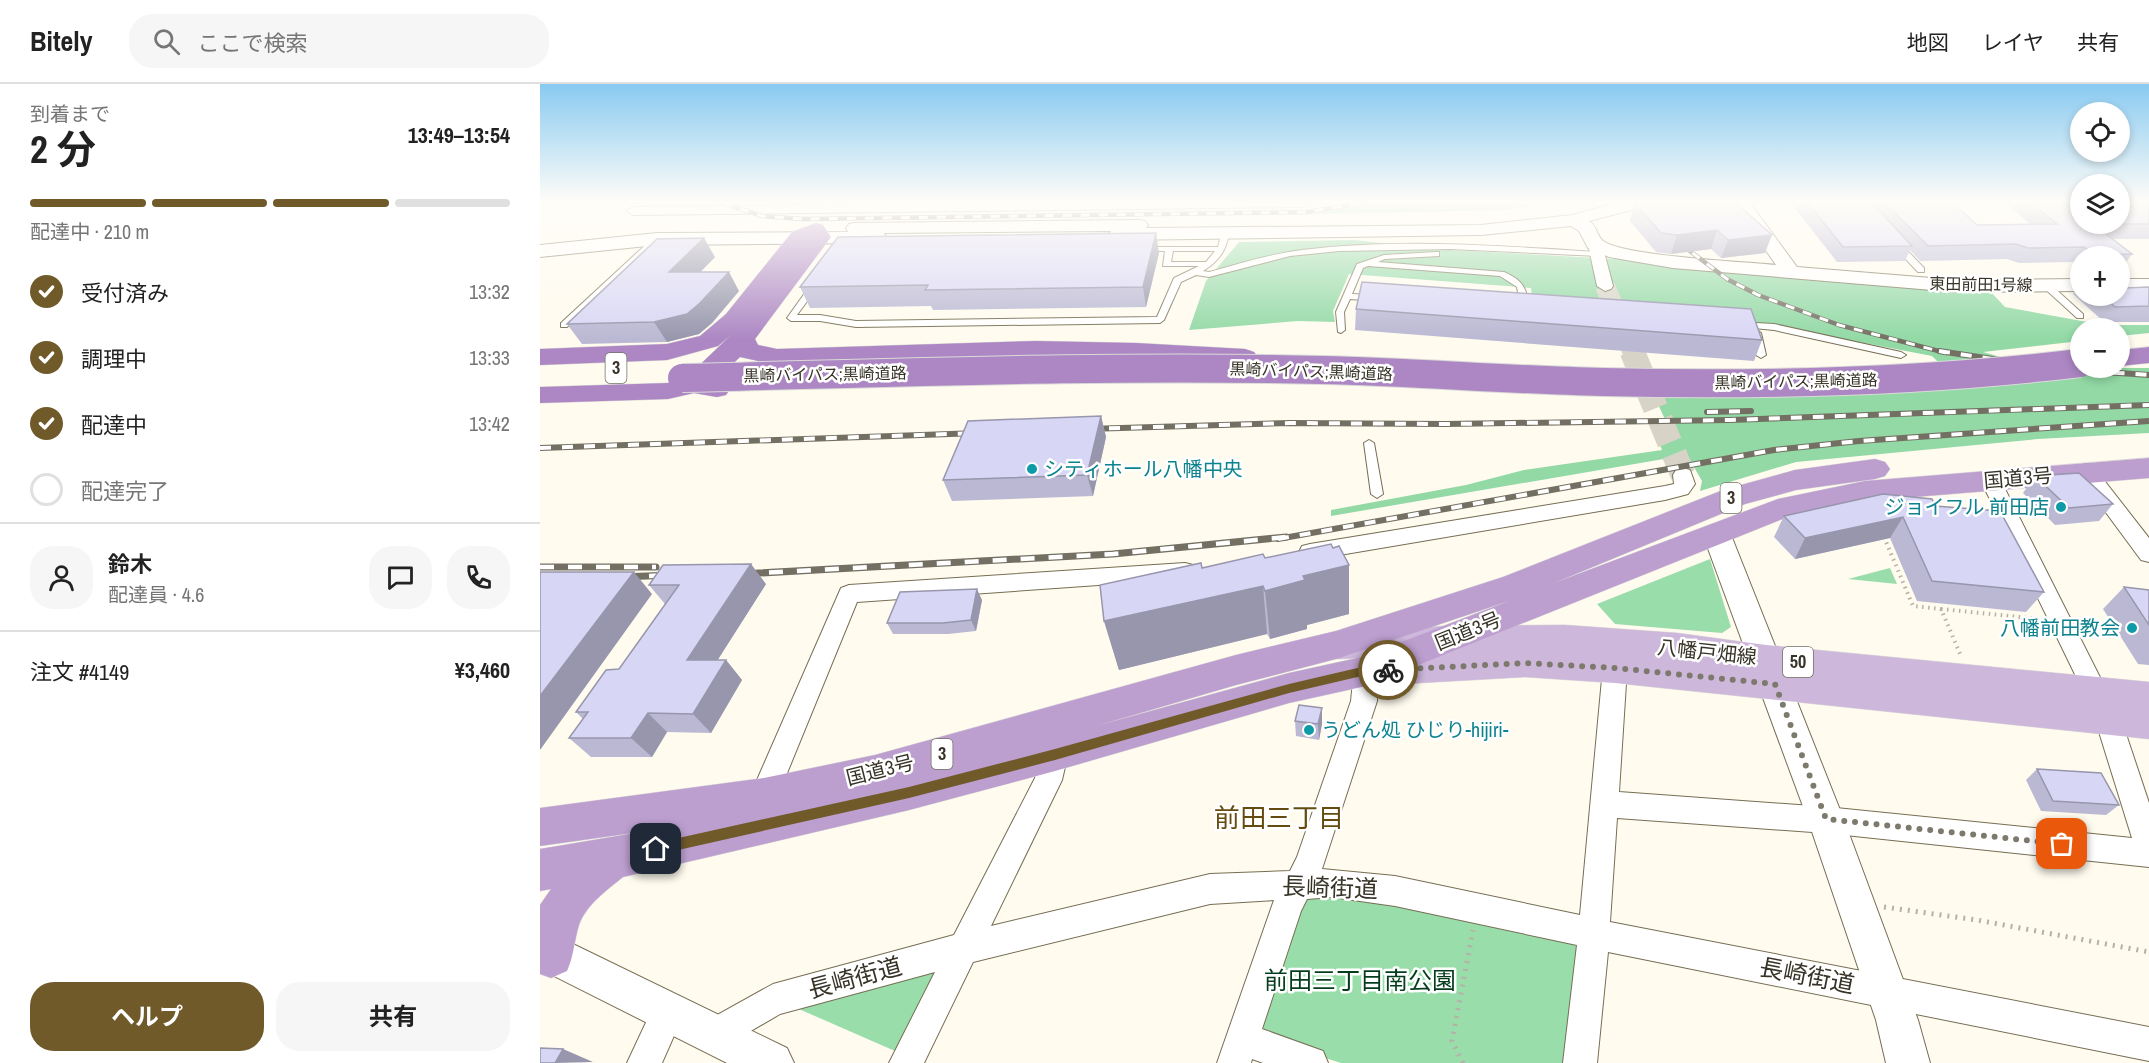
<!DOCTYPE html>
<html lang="ja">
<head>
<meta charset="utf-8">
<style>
	:root { --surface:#fff; --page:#f6f6f6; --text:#222; --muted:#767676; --line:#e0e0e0; --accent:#705a2a }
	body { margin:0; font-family:"Archivo Narrow","Noto Sans JP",sans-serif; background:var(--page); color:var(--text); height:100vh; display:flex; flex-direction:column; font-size:22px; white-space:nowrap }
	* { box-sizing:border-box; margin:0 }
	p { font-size:20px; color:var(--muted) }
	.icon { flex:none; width:33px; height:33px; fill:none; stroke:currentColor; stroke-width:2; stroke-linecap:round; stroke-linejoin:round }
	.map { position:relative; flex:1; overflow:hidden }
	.drawer { display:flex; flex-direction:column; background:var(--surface); width:540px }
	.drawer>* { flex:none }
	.fabs { position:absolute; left:1530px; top:18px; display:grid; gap:12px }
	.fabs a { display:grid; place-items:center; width:60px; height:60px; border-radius:50%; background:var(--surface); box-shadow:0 3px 9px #0003; font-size:30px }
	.pin { position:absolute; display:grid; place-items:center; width:51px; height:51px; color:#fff; margin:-26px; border-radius:12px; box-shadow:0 3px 9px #0006 }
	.courier { position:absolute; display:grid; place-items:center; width:60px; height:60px; margin:-30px; border:4px solid #705a2a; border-radius:50%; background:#fff; color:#222; box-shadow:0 2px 8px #0007 }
	.summary em { font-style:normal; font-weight:700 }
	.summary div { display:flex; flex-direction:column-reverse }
	.summary { display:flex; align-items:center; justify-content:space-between; height:102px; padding:0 30px }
	h1 { font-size:39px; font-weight:700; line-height:45px }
	.bar { display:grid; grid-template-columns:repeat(4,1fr); gap:9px 6px; align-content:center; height:72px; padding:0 30px }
	.bar i { height:8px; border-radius:4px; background:var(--line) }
	.bar .on { background:var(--accent) }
	.bar p { grid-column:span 4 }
	.line { display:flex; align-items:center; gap:15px; padding:0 30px; border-top:2px solid var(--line) }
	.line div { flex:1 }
	.round { display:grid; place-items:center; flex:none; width:63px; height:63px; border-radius:24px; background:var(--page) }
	ol { padding:0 30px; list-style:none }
	li { display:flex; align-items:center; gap:18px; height:66px }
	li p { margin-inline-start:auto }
	li .icon { padding:6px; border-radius:50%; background:var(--accent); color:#fff; stroke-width:4 }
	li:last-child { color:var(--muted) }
	li i { width:33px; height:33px; border:3px solid var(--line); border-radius:50% }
	.cta { display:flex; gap:12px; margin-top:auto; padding:12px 30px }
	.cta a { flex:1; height:69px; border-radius:24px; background:var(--accent); color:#fff; font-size:24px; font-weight:700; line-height:69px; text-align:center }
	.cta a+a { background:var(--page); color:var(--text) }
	header { display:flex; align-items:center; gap:36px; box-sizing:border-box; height:84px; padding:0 30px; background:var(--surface); border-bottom:2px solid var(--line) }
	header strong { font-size:28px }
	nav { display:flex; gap:33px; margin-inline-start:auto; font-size:21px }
	.search { width:420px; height:54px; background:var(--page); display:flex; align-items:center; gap:15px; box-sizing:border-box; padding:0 21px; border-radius:24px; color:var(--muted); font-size:22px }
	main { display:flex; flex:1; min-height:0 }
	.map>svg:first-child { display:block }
	.green { fill:#99ddab }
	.forest { fill:#92d9a5 }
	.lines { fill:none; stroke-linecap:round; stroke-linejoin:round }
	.tertiary-tunnel-far1 { stroke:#d7d3c7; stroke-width:20; stroke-dasharray:20 10; stroke-linecap:butt }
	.tertiary-tunnel { stroke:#d7d3c7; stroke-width:25; stroke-dasharray:25 12; stroke-linecap:butt }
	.service-casing { stroke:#766e53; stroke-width:2 }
	.minor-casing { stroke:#766e53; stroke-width:2 }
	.tertiary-casing { stroke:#766e53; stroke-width:2 }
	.primary-casing { stroke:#dbdad8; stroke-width:1 }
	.trunk-casing { stroke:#dbdad8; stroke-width:1 }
	.motorway-casing { stroke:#dbdad8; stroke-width:1 }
	.path-far2 { stroke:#b5b1a5; stroke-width:3; stroke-dasharray:1.5 4; stroke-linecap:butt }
	.path-far1 { stroke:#b5b1a5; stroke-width:4; stroke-dasharray:1.5 4.5; stroke-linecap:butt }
	.path { stroke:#b5b1a5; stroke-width:5; stroke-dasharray:2 6; stroke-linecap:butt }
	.service { fill:#fff; fill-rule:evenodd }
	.minor { fill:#fff; fill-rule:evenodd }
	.tertiary { fill:#fff; fill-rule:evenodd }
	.primary { fill:#cdb7db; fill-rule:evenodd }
	.trunk { fill:#bc9fcf; fill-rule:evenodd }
	.motorway { fill:#ac87c3; fill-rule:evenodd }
	.rail-far2-casing { stroke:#736f63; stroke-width:4.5 }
	.rail-far1-casing { stroke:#736f63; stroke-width:6 }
	.rail-casing { stroke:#736f63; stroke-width:7 }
	.rail-far2 { stroke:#fff; stroke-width:3; stroke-dasharray:9; stroke-linecap:butt }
	.rail-far1 { stroke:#fff; stroke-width:4; stroke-dasharray:11; stroke-linecap:butt }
	.rail { stroke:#fff; stroke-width:4.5; stroke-dasharray:14; stroke-linecap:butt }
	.motorway-bridge-casing { stroke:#dbdad8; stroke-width:30; stroke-linecap:butt }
	.motorway-bridge { stroke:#ac87c3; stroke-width:28 }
	.wall { fill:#bab8d3 }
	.shaded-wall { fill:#9796ac }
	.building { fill:#d8d6f5; stroke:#9796ac; stroke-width:1.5 }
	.route { fill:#705a2a }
	.done { stroke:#7d796d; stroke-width:6; stroke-dasharray:0 10.8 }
	.culture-dot { fill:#0f9aa8; stroke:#fff; stroke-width:2 }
	.labels { text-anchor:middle; stroke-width:5; stroke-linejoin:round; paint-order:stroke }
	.far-street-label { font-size:16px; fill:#373327; stroke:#fff }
	.shield { fill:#fff; stroke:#737068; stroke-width:1.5 }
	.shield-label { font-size:18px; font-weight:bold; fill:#373327 }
	.culture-label { font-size:20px; fill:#0d838f; stroke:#fff; text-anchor:start }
	.street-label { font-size:20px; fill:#373327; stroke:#fff }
	.near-street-label { font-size:24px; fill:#373327; stroke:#fff }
	.near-park-label { font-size:24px; fill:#043c1c; stroke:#fff }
	.near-neighbourhood-label { font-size:26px; fill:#644c10; stroke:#fff }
</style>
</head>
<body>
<header>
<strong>Bitely</strong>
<div class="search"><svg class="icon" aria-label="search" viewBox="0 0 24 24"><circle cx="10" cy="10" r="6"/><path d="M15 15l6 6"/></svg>ここで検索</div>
<nav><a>地図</a><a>レイヤ</a><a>共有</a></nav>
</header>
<main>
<section class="drawer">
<div class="summary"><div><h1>2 分</h1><p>到着まで</p></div><em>13:49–13:54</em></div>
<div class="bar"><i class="on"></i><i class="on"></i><i class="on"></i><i></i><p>配達中 · 210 m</p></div>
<ol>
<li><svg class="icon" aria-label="check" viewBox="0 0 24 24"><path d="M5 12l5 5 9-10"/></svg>受付済み<p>13:32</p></li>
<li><svg class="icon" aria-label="check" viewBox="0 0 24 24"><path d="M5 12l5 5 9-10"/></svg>調理中<p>13:33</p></li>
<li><svg class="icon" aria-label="check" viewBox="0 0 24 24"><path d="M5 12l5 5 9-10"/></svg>配達中<p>13:42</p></li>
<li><i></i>配達完了</li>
</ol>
<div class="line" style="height:108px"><a class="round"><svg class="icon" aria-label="person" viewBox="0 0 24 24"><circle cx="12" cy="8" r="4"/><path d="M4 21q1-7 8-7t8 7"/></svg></a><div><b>鈴木</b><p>配達員 · 4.6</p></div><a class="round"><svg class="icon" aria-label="chat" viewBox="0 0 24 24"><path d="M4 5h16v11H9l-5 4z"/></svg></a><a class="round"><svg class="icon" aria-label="phone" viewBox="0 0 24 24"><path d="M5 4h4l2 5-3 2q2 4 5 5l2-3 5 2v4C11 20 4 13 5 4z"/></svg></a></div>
<div class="line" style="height:78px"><div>注文 #4149</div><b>¥3,460</b></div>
<div class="cta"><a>ヘルプ</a><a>共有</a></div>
</section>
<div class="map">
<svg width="1609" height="979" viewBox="0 0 1609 979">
	<rect width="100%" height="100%" fill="#fffbef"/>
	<path class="green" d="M1170,475L1191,543L1182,549L1075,540L1057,520Z
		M1350,484L1357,500L1308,495Z
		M762,813L850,816L1029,856L1040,866L1028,979H801L726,955L718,935Z
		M389,884L398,896L355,967L252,922Z"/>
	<path class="forest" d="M831,119H1004L965,126L772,130Z
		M813,156L910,166L1076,175L1254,193L1449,206L1465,223L1564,241H1609V249L1580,252V244H1540V257L1443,268L1517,289L1558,284H1609V349L1498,355L1256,378L1160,407L1162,397L1147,371L791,432V426L926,401L984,386L1122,366L1112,342H1128L1112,307L1417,297L1392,272L1230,241L993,223L991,204L809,190L793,227L795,238L758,237L649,246L666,197L699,158Z"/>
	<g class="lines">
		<path class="tertiary-tunnel-far1" d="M1065,202L1093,269"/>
		<path class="tertiary-tunnel" d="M1092,267L1143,391"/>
		<g class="service-casing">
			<path id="service" d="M682,147L689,149C686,167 679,177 663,187L669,188C699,180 730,170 762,166C860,154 960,162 1058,168L1062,170L1058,172L910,165L799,167L750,172L669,193L656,191L641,198L624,236L620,239L316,243L280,237H251L247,234L272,199L275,198L279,201L257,231H280L316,237L617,233L634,194L659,182H623L625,167H600V163H678ZM633,167H675L666,178H631Z
				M114,153L121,155L27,243H21V239Z
				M1355,160H1361L1384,184V188H1378L1355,164Z
				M896,168H899V172L845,175L838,178L964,188C982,196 988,204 988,224L981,226L977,203L960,192L828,182L823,184L812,210L835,211L839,214L835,217L810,215L804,228L805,246L801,249L798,248L796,228L817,180L844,171Z
				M1504,200H1510L1543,230V234H1537L1504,204Z
				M1216,239L1234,240L1361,268L1366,271L1361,274L1234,246L1213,244V240Z
				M1217,246L1221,249L1226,271L1221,274L1216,271L1213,249Z
				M829,356L834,359L843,410L837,414L831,410L824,359Z"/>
		</g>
		<g class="minor-casing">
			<path id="minor" d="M377,119H770L763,123L93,131L86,127L93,123Z
				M1055,156L1062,160L1073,202L1071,205L1065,207L1057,202L1048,160Z
				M1546,380L1553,382L1609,454V478L1601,476L1539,392L1536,387L1539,382Z
				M1143,384L1150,386L1155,400L1148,410L1125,416L770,476L762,474L759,468L762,462L770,460L1125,402L1134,400L1133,391L1136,386Z
				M1451,390L1458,392L1461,397L1581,635L1609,719V783L1286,749L1077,734L1070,838L1609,943V977L1068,868L1057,979H1023L1037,861L855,822L792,813L767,815L761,827L722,945L783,967L788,979H723L712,975L711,979H677L734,816L670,820L433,878L384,979H349L395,888L240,930L173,969L161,964L156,952L161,940L233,900L414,851L495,694L506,662L515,658L524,662L528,670L522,696L451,842L670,790L750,787L757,773L811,617L814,587L817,580L826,577L835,580L838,587L837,617L782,785L855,792L1040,831L1063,584L1066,577L1075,574L1084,577L1087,584L1079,708L1286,723L1592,754L1555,635L1544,609L1441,397L1444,392Z
				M645,479L653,481L656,487L653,493L645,495L317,518L234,721L224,724L214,721L210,712L301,504L309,501Z
				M128,913L140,917L144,929L122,979H87L116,917Z"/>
		</g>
		<g class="tertiary-casing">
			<path id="tertiary" d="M1076,119H1106L1104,123L1049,137C1057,142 1056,150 1062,156C1078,172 1207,178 1236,181L1193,119H1210L1257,183L1416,196L1540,195V207L1416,208L1133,184L1069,173L1048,164L1039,147L1031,142L941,151L578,156L571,154L569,150L571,147L344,149L346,153L344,157L337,159L117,161L0,173V161L117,149L308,148L306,144L309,140L315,139L599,136L605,137L608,141L606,144L941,141L1033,131Z
				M1580,195H1609V207H1580Z
				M1177,441L1187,444L1191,451L1304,736L1378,936L1390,979H1346L1336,936L1268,736L1163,451L1167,444Z
				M0,844L247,964L254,979H187L0,885Z"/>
		</g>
		<g class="primary-casing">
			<path id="primary" d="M1025,541L1137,549L1226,561L1609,598V655L1075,599L985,593L826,602L813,597L808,587L813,577L822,574L798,575L785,571L780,561L785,551L798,547L907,542Z"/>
		</g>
		<g class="trunk-casing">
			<path id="trunk" d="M1609,374V394L1325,417L1245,434L826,602L749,619L515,687L369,726L83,793C67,806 46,821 39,841C34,857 34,872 27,887L11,894L0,890V821L11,805L0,807V765L107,747L0,762V724L224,694L335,671L696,571L796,547L963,493L1183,406L1255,386L1335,375L1345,378L1350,385L1345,392L1335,395L1256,406L1205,420L1014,499L1238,415L1325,397ZM969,517L822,573L749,589L556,642L696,601L796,575Z"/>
		</g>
		<g class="motorway-casing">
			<path id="motorway" d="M276,139L283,141L291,153L215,255L218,261L237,265L496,257L596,259L705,265L714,268L718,273L714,278L705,281L596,275L496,273L237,281L200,273L175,297L186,299L190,305L186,311L177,313L154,309L128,315L0,319V303L128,299L145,295L191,251L178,262L127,276L0,281V265L127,260L160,252L186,230L252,148Z
				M1609,263V279L1580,282V266Z"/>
		</g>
		<path class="path-far2" d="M1343,450L1345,455"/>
		<path class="path-far1" d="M1344,453L1373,522L1401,525L1421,572
			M1401,525L1499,535"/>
		<path class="path" d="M1344,823L1437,836L1609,868
			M923,979L912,957L933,846"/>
		<use href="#service" class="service"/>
		<use href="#minor" class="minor"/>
		<use href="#tertiary" class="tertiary"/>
		<use href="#primary" class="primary"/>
		<use href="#trunk" class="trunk"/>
		<use href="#motorway" class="motorway"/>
		<g class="rail-far2-casing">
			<path id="rail-far2" d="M183,119L222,132L262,135L767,128L822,119
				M1138,158L1187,195L1218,211L1299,241L1406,269"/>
		</g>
		<g class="rail-far1-casing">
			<path id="rail-far1" d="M1399,267L1519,285L1609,291
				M1167,328L1211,327
				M547,345L750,339L906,340L1190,336L1609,321
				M0,364L439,349
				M738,455L1234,366L1319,357L1609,337"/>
		</g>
		<g class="rail-casing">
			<path id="rail" d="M0,483H116
				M201,490L573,470L746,453
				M81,493L132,491"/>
		</g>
		<use href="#rail-far2" class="rail-far2"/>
		<use href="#rail-far1" class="rail-far1"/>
		<use href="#rail" class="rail"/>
		<g class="motorway-bridge-casing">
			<path id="motorway-bridge" d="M142,294C355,289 569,281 782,286C875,288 969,296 1063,298C1223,302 1381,298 1540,279"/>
		</g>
		<use href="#motorway-bridge" class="motorway-bridge"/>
	</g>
	<path class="wall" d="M1094,119H1196L1225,169L1181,174L1171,165L1131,170L1116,168L1090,137Z
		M1251,119H1413L1437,141H1491L1466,119H1609V155H1572L1592,170L1581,185H1580V172H1540V183L1534,178L1479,179L1467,175L1380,177L1370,166L1365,177L1297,178Z
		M619,169L606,223L393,226L391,222L270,224L260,203Z
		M175,173L160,188L199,207L172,239L159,250L127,258L42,260L27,240Z
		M1540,199V212H1580L1584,204L1609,203V238H1564L1533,210Z
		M816,225L1222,256L1214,277L815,246Z
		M561,332L566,353L553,412L412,417L403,396Z
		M1495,392L1573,420L1559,437L1515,441L1483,409Z
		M1395,422L1504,508L1486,528L1377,517L1350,454L1255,475L1234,453L1244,432Z
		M725,474L809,530L767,541V545L730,555L727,550L579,586L564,537L662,484Z
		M226,500L177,576H186L202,596L171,649L127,648L112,673H51L29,654L43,635L36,628L79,585L125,520L109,501Z
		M1584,503L1609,506V581L1598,580L1563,525Z
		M442,516L436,547L408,550H353L347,539Z
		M782,624V640L779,656L756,652L755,637Z
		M1497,685L1579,721L1566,731L1501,727L1486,696Z"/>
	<path class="shaded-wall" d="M1177,146L1171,165L1131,170L1137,151Z
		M616,149L619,169L606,223L603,203Z
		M1232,151L1225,169L1181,174L1188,156Z
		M164,154L175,173L141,208L129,188Z
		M189,188L199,207L172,239L159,250L127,258L114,238Z
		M561,332L566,353L553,412L547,391Z
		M1363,433L1350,454L1255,475L1265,454Z
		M211,480L226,500L165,596L147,576Z
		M809,481V530L767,541V545L730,555L725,507L763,492Z
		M94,488L112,510L0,666V612Z
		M723,502L727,550L579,586L564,537Z
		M437,505L442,516L436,547L431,536Z
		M186,576L202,596L171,649L153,630Z
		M782,624V640L779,656L778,640Z
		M108,629L127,648L112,673L91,654Z
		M23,965L53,978L15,979Z"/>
	<path class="building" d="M1095,119H1196L1232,151L1188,156L1177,146L1137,151L1121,149Z
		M1268,119H1332L1372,162L1303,163Z
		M1345,119H1413L1437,141L1517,140L1491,119H1540V140H1580V119H1609V140H1553L1592,170L1554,171L1544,163L1488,164L1476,160L1388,162Z
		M616,149L603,203L385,206L388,201L260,203L298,153Z
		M164,154L129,188H189L160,219L147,230L114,238L27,240L117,155Z
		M822,198L1211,225L1222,256L816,225Z
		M1580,200L1584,204L1609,203V222L1575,223L1563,212H1580Z
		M561,332L547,391L403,396L428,337Z
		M1539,389L1573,420L1529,424L1495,392Z
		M1343,410L1392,415L1395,422L1460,427L1504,508L1392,497L1363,433L1265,454L1244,432Z
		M791,460L793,464L799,462L809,481L763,492L765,496L725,507L723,502L564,537L560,501L661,479L662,484L723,470L725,474Z
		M211,480L147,576H186L153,630L108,629L91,654H29L48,628H36L66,586L79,585L139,501H109L123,481Z
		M0,488H94L0,612Z
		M1584,503L1609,506V541Z
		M437,505L431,536L403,539H347L360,508Z
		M759,621L782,624L778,640L755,637Z
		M1497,685L1561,689L1579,721L1513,717Z
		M0,964L23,965L15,979H0Z"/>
	<linearGradient id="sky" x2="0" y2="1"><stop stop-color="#89caf1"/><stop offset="0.46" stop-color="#fffdf8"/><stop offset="1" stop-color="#fffdf8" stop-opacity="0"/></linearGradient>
	<rect width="1609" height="256" fill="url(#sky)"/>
	<path class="route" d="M848,581L853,586L848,590L826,591L749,609L515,676L369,714L116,771L109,765L116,759L369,703L515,665L749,600L826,582Z"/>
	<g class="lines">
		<path class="done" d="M848,586L985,579L1075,584L1235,600L1286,735L1522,760"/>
	</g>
	<g class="culture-dot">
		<circle cx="492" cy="385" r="6"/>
		<circle cx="1521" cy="423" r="6"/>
		<circle cx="1592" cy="544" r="6"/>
		<circle cx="769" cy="646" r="6"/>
	</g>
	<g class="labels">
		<g class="far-street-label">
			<text transform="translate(1441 200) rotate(1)" y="6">東田前田1号線</text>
			<text transform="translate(771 287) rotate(2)" y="6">黒崎バイパス;黒崎道路</text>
			<text transform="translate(285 290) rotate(-1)" y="6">黒崎バイパス;黒崎道路</text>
			<text transform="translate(1256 297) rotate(-1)" y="6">黒崎バイパス;黒崎道路</text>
		</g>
		<g class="shield">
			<rect x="65.5" y="269" width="21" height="30" rx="4.5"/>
			<rect x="1180.5" y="399" width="21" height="30" rx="4.5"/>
			<rect x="1243" y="563" width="30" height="30" rx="4.5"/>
			<rect x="391.5" y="655" width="21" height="30" rx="4.5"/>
		</g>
		<g class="shield-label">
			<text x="76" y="290">3</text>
			<text x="1191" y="420">3</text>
			<text x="1258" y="584">50</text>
			<text x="402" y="676">3</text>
		</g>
		<g class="culture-label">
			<text x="504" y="392">シティホール八幡中央</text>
			<text x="1509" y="430" text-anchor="end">ジョイフル 前田店</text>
			<text x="1580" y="551" text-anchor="end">八幡前田教会</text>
			<text x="781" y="653">うどん処 ひじり-hijiri-</text>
		</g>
		<g class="street-label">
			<text transform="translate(1478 394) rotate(-5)" y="7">国道3号</text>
			<text transform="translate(928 547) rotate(-22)" y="7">国道3号</text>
			<text transform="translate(1167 568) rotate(6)" y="7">八幡戸畑線</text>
			<text transform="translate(340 686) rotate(-14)" y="7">国道3号</text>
		</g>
		<g class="near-street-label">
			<text transform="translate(790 804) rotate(2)" y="8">長崎街道</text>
			<text transform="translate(1267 892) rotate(11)" y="8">長崎街道</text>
			<text transform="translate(315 894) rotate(-15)" y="8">長崎街道</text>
		</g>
		<g class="near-park-label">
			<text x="820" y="905">前田三丁目南公園</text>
		</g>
		<g class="near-neighbourhood-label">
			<text x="739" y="743">前田三丁目</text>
		</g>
	</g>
</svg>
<div class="fabs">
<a><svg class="icon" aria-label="locate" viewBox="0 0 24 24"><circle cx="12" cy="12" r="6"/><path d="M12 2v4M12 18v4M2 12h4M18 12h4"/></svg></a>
<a><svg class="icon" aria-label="layers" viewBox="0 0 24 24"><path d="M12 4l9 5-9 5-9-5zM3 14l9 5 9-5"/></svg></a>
<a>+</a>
<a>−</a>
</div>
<div class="pin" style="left:1522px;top:760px;background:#ea580c"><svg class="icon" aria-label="bag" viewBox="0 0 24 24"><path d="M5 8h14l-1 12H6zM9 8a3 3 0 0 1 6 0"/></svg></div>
<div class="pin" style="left:116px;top:765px;background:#1f2937"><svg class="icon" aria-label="home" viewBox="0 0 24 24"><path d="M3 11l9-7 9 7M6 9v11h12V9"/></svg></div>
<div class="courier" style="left:848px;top:586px"><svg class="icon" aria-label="bike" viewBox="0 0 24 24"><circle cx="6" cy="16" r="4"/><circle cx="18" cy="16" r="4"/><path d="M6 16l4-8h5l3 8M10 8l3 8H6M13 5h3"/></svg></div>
</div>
</main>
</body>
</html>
